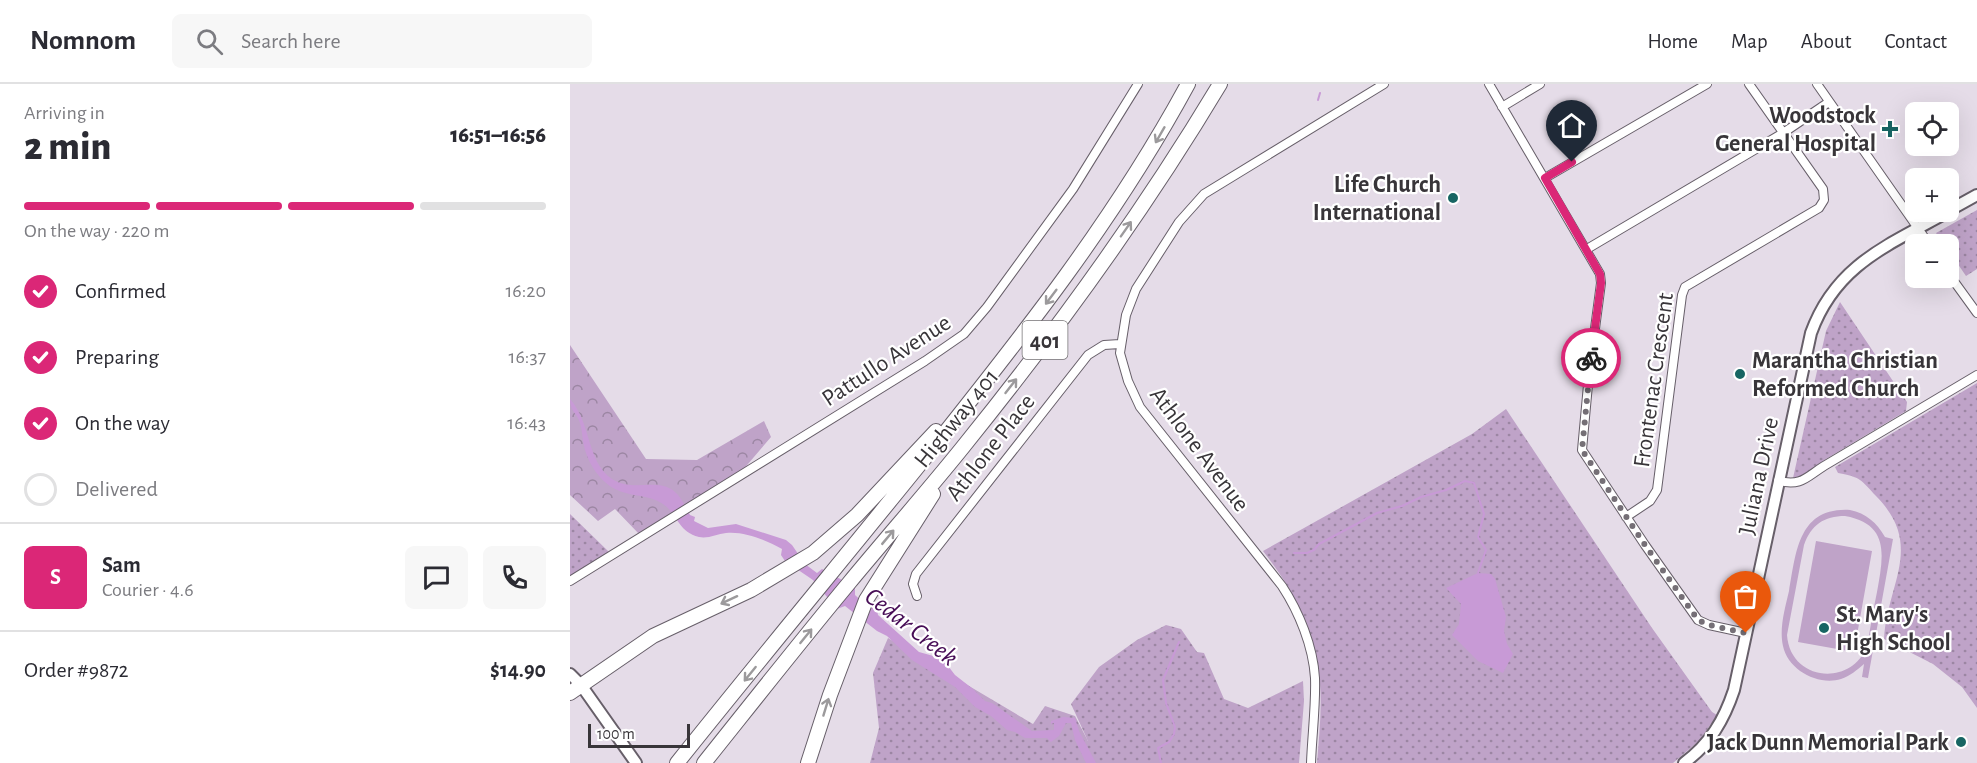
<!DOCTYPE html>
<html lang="en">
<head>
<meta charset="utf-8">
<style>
	:root { --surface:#fff; --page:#f7f7f7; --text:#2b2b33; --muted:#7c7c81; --line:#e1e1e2; --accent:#db2777 }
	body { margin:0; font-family:"Alegreya Sans",sans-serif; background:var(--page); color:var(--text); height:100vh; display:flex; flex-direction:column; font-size:22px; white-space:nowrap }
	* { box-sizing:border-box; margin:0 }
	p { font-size:20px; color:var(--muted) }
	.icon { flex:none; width:33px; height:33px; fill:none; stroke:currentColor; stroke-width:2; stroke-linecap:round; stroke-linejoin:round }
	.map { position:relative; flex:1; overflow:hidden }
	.side { display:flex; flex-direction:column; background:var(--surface); width:570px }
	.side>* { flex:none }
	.controls { position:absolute; left:1335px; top:18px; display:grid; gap:12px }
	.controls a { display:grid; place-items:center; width:54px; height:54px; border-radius:9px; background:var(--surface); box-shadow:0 6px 24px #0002; font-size:30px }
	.scale { position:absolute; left:18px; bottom:15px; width:102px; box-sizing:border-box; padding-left:6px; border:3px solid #383539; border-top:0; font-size:16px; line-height:21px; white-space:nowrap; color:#383539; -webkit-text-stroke:4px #fff; paint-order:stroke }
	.pin { position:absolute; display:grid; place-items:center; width:51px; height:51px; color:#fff; margin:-62px -26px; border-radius:50% 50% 50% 0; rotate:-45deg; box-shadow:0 0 6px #0007 }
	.pin .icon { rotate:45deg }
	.courier { position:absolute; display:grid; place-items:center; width:60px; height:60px; margin:-30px; border:4px solid #db2777; border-radius:50%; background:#fff; color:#222; box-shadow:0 2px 8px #0007 }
	.summary em { font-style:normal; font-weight:800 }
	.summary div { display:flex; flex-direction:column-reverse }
	.summary { display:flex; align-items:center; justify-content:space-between; height:102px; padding:0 24px }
	h1 { font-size:39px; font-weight:800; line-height:45px }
	.bar { display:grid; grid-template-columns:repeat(4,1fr); gap:9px 6px; align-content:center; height:72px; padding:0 24px }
	.bar i { height:8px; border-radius:4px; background:var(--line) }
	.bar .selected { background:var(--accent) }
	.bar p { grid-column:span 4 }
	.line { display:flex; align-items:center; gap:15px; padding:0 24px; border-top:2px solid var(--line) }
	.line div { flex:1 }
	.round { display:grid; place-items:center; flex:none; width:63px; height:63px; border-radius:9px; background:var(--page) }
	ol { padding:0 24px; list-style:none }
	li { display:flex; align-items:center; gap:18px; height:66px }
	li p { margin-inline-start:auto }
	li .icon { padding:6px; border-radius:50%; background:var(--accent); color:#fff; stroke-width:4 }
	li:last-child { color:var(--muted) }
	li i { width:33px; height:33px; border:3px solid var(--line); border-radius:50% }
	header { display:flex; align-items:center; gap:36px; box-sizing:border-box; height:84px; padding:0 30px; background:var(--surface); border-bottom:2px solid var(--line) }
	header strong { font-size:28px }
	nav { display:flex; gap:33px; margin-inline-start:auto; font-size:21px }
	.search { width:420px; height:54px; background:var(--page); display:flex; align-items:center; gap:15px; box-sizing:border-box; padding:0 21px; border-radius:9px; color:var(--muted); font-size:22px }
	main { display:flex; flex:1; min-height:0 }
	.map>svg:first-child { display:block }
	.grass { fill:url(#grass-dots) }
	.forest { fill:url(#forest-crowns) }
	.pitch { fill:#bfa3c8; fill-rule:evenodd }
	.water { fill:#c89ad6 }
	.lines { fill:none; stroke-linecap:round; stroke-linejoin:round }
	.stream { stroke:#c89ad6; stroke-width:2 }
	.street-casing { stroke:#675f69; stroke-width:10 }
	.secondary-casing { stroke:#675f69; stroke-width:14 }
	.highway-casing { stroke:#675f69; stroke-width:16 }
	.street { stroke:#fff; stroke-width:8 }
	.secondary { stroke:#fff; stroke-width:10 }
	.highway { stroke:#fff; stroke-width:14 }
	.oneway { stroke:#9c9a9c }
	.done { stroke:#756f76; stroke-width:6; stroke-dasharray:0 10.8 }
	.route { stroke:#db2777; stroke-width:8 }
	.poi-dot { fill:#176563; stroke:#fff; stroke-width:2 }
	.labels { text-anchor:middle; stroke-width:4.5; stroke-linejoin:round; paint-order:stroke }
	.shield { fill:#fff; stroke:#747274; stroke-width:1.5 }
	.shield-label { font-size:22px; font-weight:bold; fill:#383539 }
	.poi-label { font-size:24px; font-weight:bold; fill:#383539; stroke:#fff; text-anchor:end }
	.street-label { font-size:24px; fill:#383539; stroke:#fff }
	.water-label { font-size:26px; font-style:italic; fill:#470d56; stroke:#fff }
</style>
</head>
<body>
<header>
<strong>Nomnom</strong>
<div class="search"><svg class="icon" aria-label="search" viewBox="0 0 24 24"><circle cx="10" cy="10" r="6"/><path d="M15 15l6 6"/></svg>Search here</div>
<nav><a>Home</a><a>Map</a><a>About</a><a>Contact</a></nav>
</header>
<main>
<section class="side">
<div class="summary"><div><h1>2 min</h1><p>Arriving in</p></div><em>16:51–16:56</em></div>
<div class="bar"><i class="selected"></i><i class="selected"></i><i class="selected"></i><i></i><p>On the way · 220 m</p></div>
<ol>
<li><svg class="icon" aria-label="check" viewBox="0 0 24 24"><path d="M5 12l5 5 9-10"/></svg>Confirmed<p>16:20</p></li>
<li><svg class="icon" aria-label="check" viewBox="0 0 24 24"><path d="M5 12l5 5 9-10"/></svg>Preparing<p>16:37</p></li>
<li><svg class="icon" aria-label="check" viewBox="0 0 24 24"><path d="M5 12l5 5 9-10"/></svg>On the way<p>16:43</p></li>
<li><i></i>Delivered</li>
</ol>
<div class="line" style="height:108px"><b class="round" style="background:var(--accent);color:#fff">S</b><div><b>Sam</b><p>Courier · 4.6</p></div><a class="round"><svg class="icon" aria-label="chat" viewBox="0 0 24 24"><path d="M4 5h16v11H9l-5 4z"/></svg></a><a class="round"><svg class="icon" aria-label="phone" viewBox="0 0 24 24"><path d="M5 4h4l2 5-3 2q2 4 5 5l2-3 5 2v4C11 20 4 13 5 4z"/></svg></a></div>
<div class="line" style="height:78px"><div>Order #9872</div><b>$14.90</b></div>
</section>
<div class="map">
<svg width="1407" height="679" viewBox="0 0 1407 679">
	<defs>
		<pattern id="grass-dots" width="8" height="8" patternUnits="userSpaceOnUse" patternTransform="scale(1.5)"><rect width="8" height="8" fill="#bfa3c8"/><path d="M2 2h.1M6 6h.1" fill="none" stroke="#9c86a3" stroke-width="1.8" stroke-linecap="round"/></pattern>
		<pattern id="forest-crowns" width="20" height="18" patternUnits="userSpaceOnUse" patternTransform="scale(1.5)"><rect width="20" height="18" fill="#bfa3c8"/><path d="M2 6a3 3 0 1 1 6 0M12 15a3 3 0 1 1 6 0" fill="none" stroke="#9c86a3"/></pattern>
	</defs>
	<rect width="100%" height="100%" fill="#e5dce8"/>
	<path class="grass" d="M1407,126V185L1396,192L1379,167L1378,160H1374L1366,149Z
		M1270,218L1337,318L1336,327L1256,375L1228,394H1223L1256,247Z
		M1407,299V624L1392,603L1363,580L1314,555C1317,499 1355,462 1306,412C1291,396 1291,393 1268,389L1265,383Z
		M936,325L1082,544L1142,628L1147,631L1130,656L1103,679H747C749,653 752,626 750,600C747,548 724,507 693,467L902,350Z
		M0,430L39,468L0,492Z
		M596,541L611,545L627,568L634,569L654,615L678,624L733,597L734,617L729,679H300L309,644L303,589L318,554L463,640L475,622L505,632L518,657L501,620L529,583L567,556Z"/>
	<path class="forest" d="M0,261L76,375L127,376L194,337L201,353L172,387L70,451L45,425L28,437L0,411Z"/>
	<path class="pitch" d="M1280,426C1296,429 1307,439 1315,453L1323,455L1298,594L1292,593L1294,580C1287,586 1280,592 1271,595C1248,602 1218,586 1213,562C1209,545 1215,524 1219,507C1226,469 1228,423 1280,426ZM1275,432C1321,440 1313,474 1307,508C1303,527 1300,545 1297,563C1279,604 1220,596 1217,551L1234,461C1241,441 1254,432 1275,432Z
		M1246,457L1302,467L1284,568L1228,558Z"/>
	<path class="water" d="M0,315C22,340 16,377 42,395C62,408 83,395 101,405C110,410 115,422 120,431L125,433L124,437L138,444L166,440L216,456L222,461L235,480L247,489L252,485L285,503V511L297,522L303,517L302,522L307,526L308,531L349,568L367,573L375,578L385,591L403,605L415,617L422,619L462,647L484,646V639L481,640V637L493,633L505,634L509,647L526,679H516L505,656L501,639H496L489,652L481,658L477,654H455L445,648L437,646L421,632L405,623L385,603L342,576L317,552L307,547L275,522L267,525L243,496L215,477L211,471L212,465C196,456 174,447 156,449C147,450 138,455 129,453C107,447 108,430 93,420C78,410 60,413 45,405C28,396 16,376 13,357C12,351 12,345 10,339C6,328 0,327 0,315Z
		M908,489L921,490L925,495L936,533L934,547L937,560L943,570L933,589L908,577L882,551L889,540L891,520L876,504Z"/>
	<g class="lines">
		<path class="stream" d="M748,16L750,9
			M724,469H737L744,466L749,460L807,429L832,422L851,413L876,406L895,397L904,399L914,430L908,453L916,466L908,489
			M591,679L588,664L599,658L604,650L605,643L596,619L593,596L609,558"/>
		<g class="street-casing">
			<path id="street" d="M919,0L1030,190L1031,199L1019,290L1012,366L1075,461L1128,536L1139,541L1176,549
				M1247,0L1359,160
				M932,23L970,0
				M975,94L1137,0
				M1017,165L1213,49L1259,18
				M1378,189L1407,229
				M1208,397C1232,402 1235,394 1254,382L1407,291
				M1056,433L1080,417L1087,406L1112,211L1115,203L1249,124L1254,116L1253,105L1179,0
				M0,497L355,277L394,250L417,223L503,105L568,0
				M347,512L343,500L346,490L518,271L534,261L550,260
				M741,679C742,651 746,622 745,594C743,562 729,528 712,502L570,323L558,297L550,269L556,231L566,205L609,138L634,110L814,0"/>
		</g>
		<g class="secondary-casing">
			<path id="secondary" d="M1378,127L1407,111
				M0,590L11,601L66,679
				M1114,679C1140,660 1154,636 1164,606L1241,249C1266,180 1319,161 1378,128"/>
		</g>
		<g class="highway-casing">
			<path id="highway" d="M0,609L83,552L181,506L243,469L287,431L366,347
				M107,679C190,575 275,473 358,370C453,251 545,135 618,0
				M134,679C182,619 230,558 279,499C317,453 356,409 393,363C486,248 574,127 650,0
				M238,679L260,611L296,516L363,410"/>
		</g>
		<use href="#street" class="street"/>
		<use href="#secondary" class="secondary"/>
		<use href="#highway" class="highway"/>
	</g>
	<defs><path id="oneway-shaft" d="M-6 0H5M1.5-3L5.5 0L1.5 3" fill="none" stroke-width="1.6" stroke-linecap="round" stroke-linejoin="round" transform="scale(1.5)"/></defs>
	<g class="oneway">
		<use href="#oneway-shaft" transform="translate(590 51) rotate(120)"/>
		<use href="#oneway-shaft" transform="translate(556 145) rotate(-55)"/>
		<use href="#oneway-shaft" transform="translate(481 213) rotate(127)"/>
		<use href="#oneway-shaft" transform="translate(441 302) rotate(-52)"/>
		<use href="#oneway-shaft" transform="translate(318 453) rotate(-50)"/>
		<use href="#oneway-shaft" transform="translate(159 516) rotate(155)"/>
		<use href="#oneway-shaft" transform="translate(236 552) rotate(-51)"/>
		<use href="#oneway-shaft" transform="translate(180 590) rotate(129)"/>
		<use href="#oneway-shaft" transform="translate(256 623) rotate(-73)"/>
	</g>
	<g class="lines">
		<path class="done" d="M1021,274L1012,366L1075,461L1128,536L1139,541L1176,549"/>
		<path class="route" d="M1002,78L975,94L1030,190L1031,199L1021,274"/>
	</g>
	<g class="poi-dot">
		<path d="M1317 36h6v6h6v6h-6v6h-6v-6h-6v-6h6z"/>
		<circle cx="883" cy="114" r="6"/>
		<circle cx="1170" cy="290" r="6"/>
		<circle cx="1254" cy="544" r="6"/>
		<circle cx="1391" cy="658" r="6"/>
	</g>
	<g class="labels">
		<rect class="shield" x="452.5" y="237" width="45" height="38" rx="4.5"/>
		<g class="shield-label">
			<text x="475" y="264">401</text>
		</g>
		<g class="poi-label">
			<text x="1306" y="39">Woodstock<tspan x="1306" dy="28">General Hospital</tspan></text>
			<text x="871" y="108">Life Church<tspan x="871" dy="28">International</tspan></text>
			<text x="1182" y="284" text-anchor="start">Marantha Christian<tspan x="1182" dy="28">Reformed Church</tspan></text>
			<text x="1266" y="538" text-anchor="start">St. Mary's<tspan x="1266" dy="28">High School</tspan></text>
			<text x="1379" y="666">Jack Dunn Memorial Park</text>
		</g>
		<g class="street-label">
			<text transform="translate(316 276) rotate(-33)" y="8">Pattullo Avenue</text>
			<text transform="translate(1083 296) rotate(-82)" y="8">Frontenac Crescent</text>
			<text transform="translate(386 334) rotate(-51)" y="8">Highway 401</text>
			<text transform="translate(420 363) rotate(-52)" y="8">Athlone Place</text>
			<text transform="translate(630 365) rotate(53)" y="8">Athlone Avenue</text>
			<text transform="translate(1188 392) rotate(-78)" y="8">Juliana Drive</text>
		</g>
		<g class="water-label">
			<text transform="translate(342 542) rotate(38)" y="9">Cedar Creek</text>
		</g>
	</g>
</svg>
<div class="controls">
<a><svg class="icon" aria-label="locate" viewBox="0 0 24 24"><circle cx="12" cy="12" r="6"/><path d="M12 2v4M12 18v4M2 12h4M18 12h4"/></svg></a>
<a>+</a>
<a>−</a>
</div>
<div class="scale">100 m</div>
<div class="pin" style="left:1176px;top:549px;background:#ea580c"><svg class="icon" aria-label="bag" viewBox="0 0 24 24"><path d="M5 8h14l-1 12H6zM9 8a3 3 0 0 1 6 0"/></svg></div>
<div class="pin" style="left:1002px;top:78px;background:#1f2937"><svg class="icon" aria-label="home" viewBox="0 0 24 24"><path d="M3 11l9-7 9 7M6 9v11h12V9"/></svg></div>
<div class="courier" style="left:1021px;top:274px"><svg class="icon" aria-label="bike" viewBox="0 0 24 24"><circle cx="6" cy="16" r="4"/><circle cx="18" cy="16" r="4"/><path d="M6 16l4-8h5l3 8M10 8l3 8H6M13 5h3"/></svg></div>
</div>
</main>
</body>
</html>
